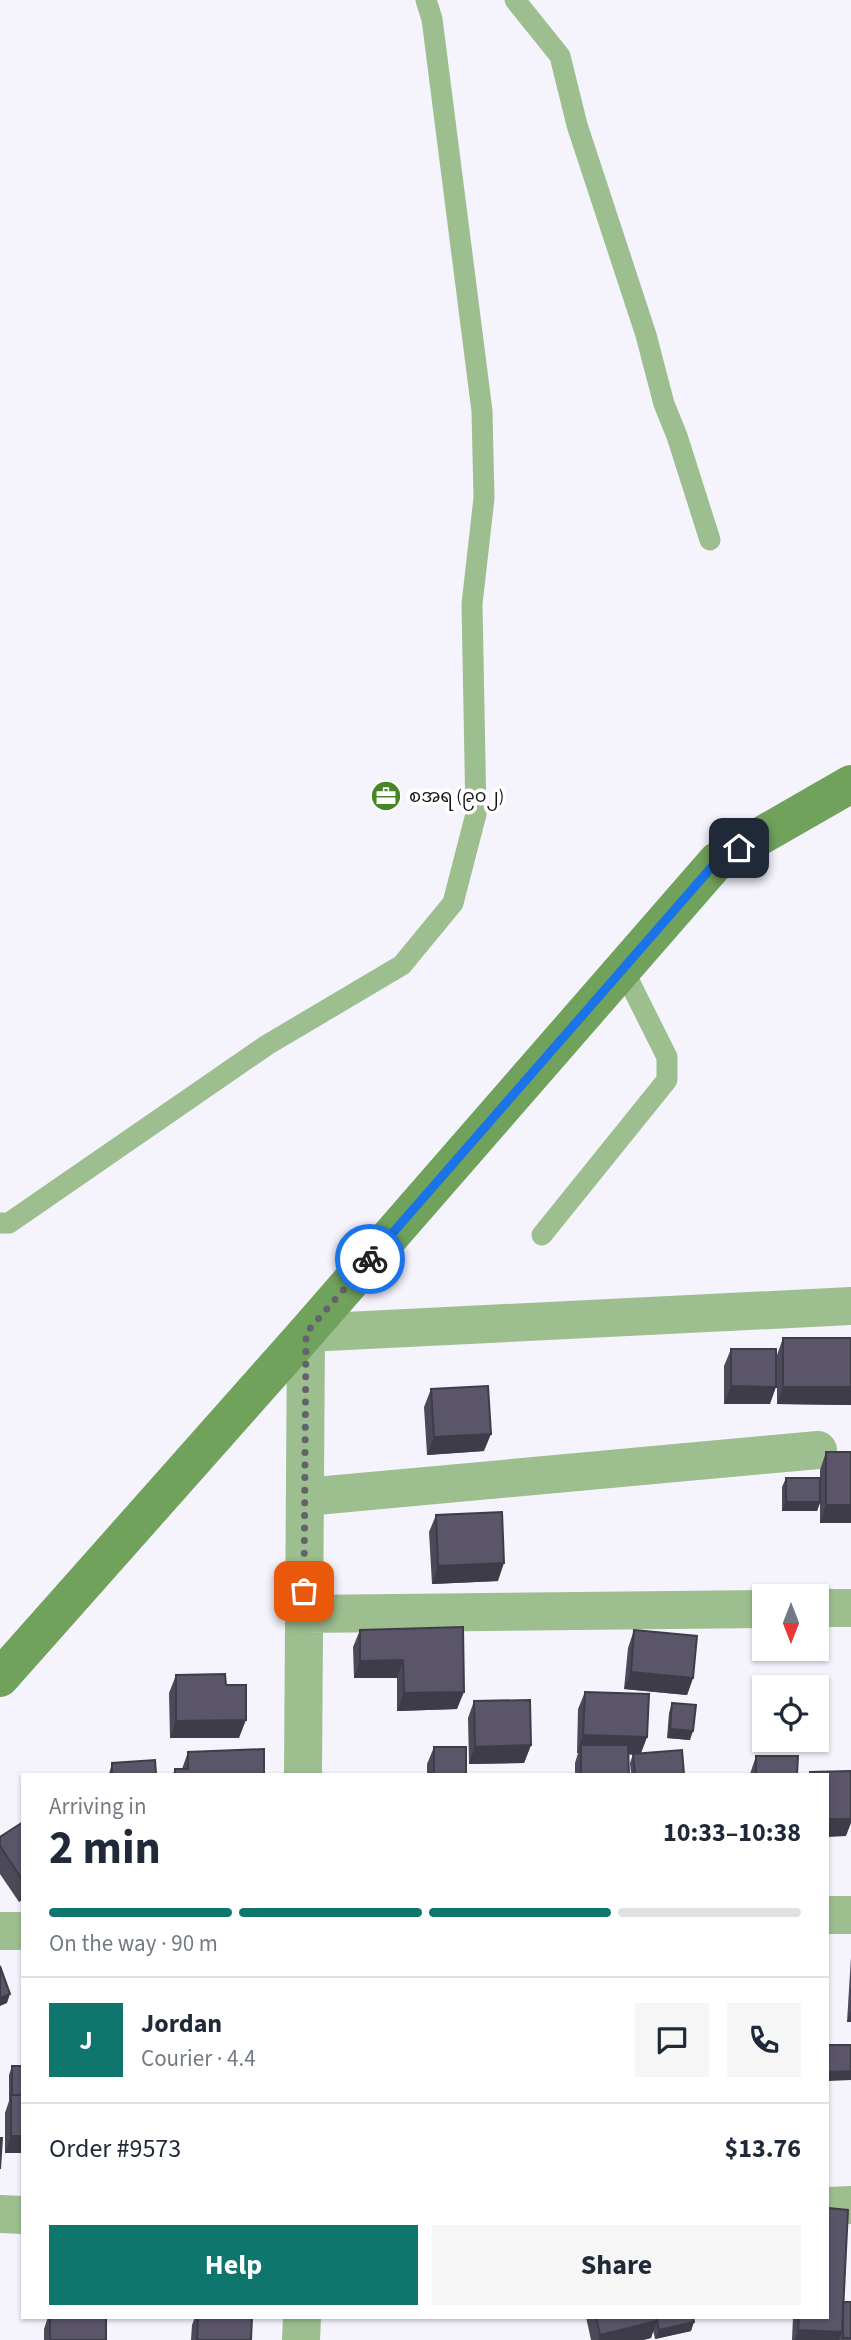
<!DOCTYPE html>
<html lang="en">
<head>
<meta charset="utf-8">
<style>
	:root { --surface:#fff; --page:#f6f6f7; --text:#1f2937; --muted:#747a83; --line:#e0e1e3; --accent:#0f766e }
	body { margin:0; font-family:"Source Sans 3","Noto Sans Myanmar",sans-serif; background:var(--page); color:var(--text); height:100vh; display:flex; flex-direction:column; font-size:26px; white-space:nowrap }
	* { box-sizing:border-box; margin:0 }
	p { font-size:23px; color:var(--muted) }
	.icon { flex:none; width:38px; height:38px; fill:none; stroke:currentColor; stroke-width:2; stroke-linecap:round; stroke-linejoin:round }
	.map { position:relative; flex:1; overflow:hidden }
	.details { position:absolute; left:21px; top:1773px; width:808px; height:546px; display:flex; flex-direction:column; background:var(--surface); border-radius:0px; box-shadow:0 2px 5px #0004 }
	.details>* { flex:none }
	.needle { width:46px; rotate:180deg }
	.buttons { position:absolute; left:752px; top:1584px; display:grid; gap:14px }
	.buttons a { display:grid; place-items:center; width:77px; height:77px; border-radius:0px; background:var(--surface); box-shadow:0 2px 5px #0004; font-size:35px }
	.pin { position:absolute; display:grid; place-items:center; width:60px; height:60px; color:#fff; margin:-30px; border-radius:14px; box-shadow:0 4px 10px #0006 }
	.courier { position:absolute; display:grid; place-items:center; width:70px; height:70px; margin:-35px; border:5px solid #1a73e8; border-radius:50%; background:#fff; color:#222; box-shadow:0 2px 9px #0007 }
	.summary em { font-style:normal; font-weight:700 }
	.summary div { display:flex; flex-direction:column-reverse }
	.summary { display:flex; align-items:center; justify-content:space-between; height:119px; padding:0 28px }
	h1 { font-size:46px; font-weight:700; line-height:52px }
	.bar { display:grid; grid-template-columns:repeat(4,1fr); gap:10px 7px; align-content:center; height:84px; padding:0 28px }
	.bar i { height:9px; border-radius:5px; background:var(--line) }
	.bar .current { background:var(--accent) }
	.bar p { grid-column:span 4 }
	.line { display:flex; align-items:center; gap:18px; padding:0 28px; border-top:2px solid var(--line) }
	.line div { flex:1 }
	.round { display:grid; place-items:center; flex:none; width:74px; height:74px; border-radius:0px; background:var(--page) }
	.cta { display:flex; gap:14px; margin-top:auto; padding:14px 28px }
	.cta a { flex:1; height:80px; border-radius:0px; background:var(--accent); color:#fff; font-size:28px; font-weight:700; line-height:80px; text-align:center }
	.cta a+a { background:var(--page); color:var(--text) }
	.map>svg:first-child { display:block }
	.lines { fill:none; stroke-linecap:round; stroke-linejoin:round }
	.lane { stroke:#9dbe8f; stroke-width:21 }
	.street { stroke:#9dbe8f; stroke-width:38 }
	.secondary { stroke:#71a25c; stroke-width:38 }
	.wall { fill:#4d4959 }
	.shaded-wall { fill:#3f3c49 }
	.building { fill:#5a5568; stroke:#3f3c49; stroke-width:2 }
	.done { stroke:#64626a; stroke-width:7; stroke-dasharray:0 12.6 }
	.route { stroke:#1a73e8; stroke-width:9 }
	.labels { text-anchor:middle; stroke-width:7; stroke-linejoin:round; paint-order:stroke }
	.poi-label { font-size:18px; fill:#16141b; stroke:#fff; text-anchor:start }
</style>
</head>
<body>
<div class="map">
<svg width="851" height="2340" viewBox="0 0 851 2340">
	<rect width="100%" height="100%" fill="#f5f3fc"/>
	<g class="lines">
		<path class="lane" d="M515,0L560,56L577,125L646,335L664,404L677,436L710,540
			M0,1223H9L267,1045L402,965L453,903L476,814L472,604L484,498L482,411L432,19L426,0
			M542,1235L667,1080V1057L623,969"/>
		<path class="street" d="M305,1497L818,1450
			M817,1608H851
			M304,1614L765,1609
			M303,1774L306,1333L851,1306
			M828,1915H851
			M0,1931H23
			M828,2206L851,2205
			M0,2214L23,2215
			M301,2340L302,2317"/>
		<path class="secondary" d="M0,1678L306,1333L717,861L851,784"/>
	</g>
	<path class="wall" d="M783,1338H851V1405L777,1404V1355Z
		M731,1349L770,1404H724V1366Z
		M431,1389L484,1451L427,1455L424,1407Z
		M826,1452L851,1523H820V1503L817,1511H782V1487L786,1478H820V1470Z
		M436,1515L498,1581L432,1584L429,1532Z
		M463,1627L457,1709L397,1711V1678H354L353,1647L360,1630Z
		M634,1630L693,1678L687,1695L624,1689L628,1648Z
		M176,1675L226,1685L239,1738H170L169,1693Z
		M585,1692L647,1737L641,1753L684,1774H631L630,1763L633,1754H628L629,1774H575V1763L578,1753H577L578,1709Z
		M474,1701L531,1745L524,1763L469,1764L468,1718Z
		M672,1703L690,1740L667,1738L669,1713Z
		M434,1747L466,1774H427V1764Z
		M188,1752L264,1774H173L175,1769H182Z
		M756,1756L797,1774H750Z
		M112,1763L156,1774H109Z
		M23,1822V1899L19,1902L0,1874V1837Z
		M851,1957V2022H847Z
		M12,2066L23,2153H5V2113L9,2101V2075Z
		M843,2302L851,2340H792L793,2317H828Z
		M48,2317H106V2340H44V2329Z
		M195,2317H252L251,2340H191L192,2325Z
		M586,2317H693L691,2331L655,2339L653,2330L651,2338L643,2340H591Z"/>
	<path class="shaded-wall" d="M731,1386L776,1387L770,1404H724Z
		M783,1387H851V1405L777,1404Z
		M491,1434L484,1451L427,1455L434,1437Z
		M786,1502H820L817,1511H782Z
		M826,1505H851V1523H820Z
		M504,1563L498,1581L432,1584L438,1566Z
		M403,1660L397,1678H354L360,1661Z
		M631,1672L693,1678L687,1695L624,1689Z
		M464,1692L457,1709L397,1711L404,1693Z
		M246,1720L239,1738H170L176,1721Z
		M670,1729L693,1731L690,1740L667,1738Z
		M583,1735L647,1737L640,1755L581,1753V1745L578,1753H577Z
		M531,1745L524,1763L469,1764L475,1747Z
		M851,1807V1823L846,1836L828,1837V1819Z
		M23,1891V1899L19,1902Z
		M10,1994L7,2003L0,2006V1998Z
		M851,2011V2022H847Z
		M851,2071V2080L828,2081V2072Z
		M11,2136H23V2153H5Z
		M657,2321L651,2338L643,2340H598L600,2335Z
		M694,2322L691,2331L655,2339L659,2330Z
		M798,2330L842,2332L839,2340H795Z"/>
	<path class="building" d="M783,1338H851V1387H783Z
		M731,1349H776V1387L731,1386Z
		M488,1386L491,1434L434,1437L431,1389Z
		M826,1452H851V1505H826Z
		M786,1478H820V1502H786Z
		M502,1512L504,1563L438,1566L436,1515Z
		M463,1627L464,1692L404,1693L403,1660L360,1661V1630Z
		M634,1630L697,1636L693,1678L631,1672Z
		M225,1674L226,1685H246V1720L176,1721V1675Z
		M585,1692L649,1694L647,1737L583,1735Z
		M530,1700L531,1745L475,1747L474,1701Z
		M672,1703L696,1705L693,1731L670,1729Z
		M581,1745H628L629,1774H581Z
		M434,1747H466V1774H434Z
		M264,1749V1774H175V1769H188V1752Z
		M682,1750L684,1774H635L633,1754Z
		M756,1756H798L797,1774H756Z
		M155,1760L156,1774H112V1763Z
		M851,1771V1819H828V1774H810V1772Z
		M23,1822V1881L0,1846V1837Z
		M0,1966L10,1994L0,1998Z
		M828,2045H851V2071L828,2072Z
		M12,2066H23V2095H12Z
		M11,2095H23V2136H11Z
		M0,2138H2L0,2169Z
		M828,2208L848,2210L842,2332L798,2330L799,2317H828Z
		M843,2302H851V2338H843Z
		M50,2317H106V2340H50Z
		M198,2317H252L251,2340H197Z
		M596,2317H656L657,2321L600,2335Z
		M656,2317H693L694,2322L659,2330Z"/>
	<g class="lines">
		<path class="done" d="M304,1591L306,1333L370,1259"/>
		<path class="route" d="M370,1259L717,861L739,848"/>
	</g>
	<defs>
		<g id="office-disc" transform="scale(1.575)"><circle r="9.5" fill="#478626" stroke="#fff"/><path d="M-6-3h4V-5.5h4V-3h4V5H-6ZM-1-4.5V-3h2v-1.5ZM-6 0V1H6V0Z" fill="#fff"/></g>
	</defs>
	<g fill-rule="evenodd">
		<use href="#office-disc" x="386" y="796"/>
	</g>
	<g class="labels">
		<g class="poi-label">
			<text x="409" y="802">စအရ (၉၀၂)</text>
		</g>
	</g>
</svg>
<div class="buttons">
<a><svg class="needle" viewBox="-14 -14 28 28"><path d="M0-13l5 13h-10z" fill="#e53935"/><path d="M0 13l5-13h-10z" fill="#747a83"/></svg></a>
<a><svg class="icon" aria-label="locate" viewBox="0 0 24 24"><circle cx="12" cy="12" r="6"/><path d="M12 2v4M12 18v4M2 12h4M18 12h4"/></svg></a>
</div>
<div class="pin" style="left:304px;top:1591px;background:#ea580c"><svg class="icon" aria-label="bag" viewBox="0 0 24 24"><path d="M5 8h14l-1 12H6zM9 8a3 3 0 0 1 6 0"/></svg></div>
<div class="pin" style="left:739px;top:848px;background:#1f2937"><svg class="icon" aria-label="home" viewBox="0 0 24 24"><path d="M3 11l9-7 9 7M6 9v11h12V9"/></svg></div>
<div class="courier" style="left:370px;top:1259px"><svg class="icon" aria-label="bike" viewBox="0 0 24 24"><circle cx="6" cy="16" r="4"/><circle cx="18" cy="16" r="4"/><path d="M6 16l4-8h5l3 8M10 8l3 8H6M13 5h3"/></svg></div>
<section class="details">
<div class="summary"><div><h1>2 min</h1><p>Arriving in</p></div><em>10:33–10:38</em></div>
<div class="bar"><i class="current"></i><i class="current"></i><i class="current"></i><i></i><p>On the way · 90 m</p></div>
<div class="line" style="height:126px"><b class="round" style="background:var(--accent);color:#fff">J</b><div><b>Jordan</b><p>Courier · 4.4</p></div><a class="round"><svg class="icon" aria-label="chat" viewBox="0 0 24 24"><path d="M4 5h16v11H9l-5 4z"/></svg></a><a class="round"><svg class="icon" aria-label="phone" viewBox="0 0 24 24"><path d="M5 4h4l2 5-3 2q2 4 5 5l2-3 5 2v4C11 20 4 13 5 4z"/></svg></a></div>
<div class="line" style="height:91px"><div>Order #9573</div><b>$13.76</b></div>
<div class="cta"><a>Help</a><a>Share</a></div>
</section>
</div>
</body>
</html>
